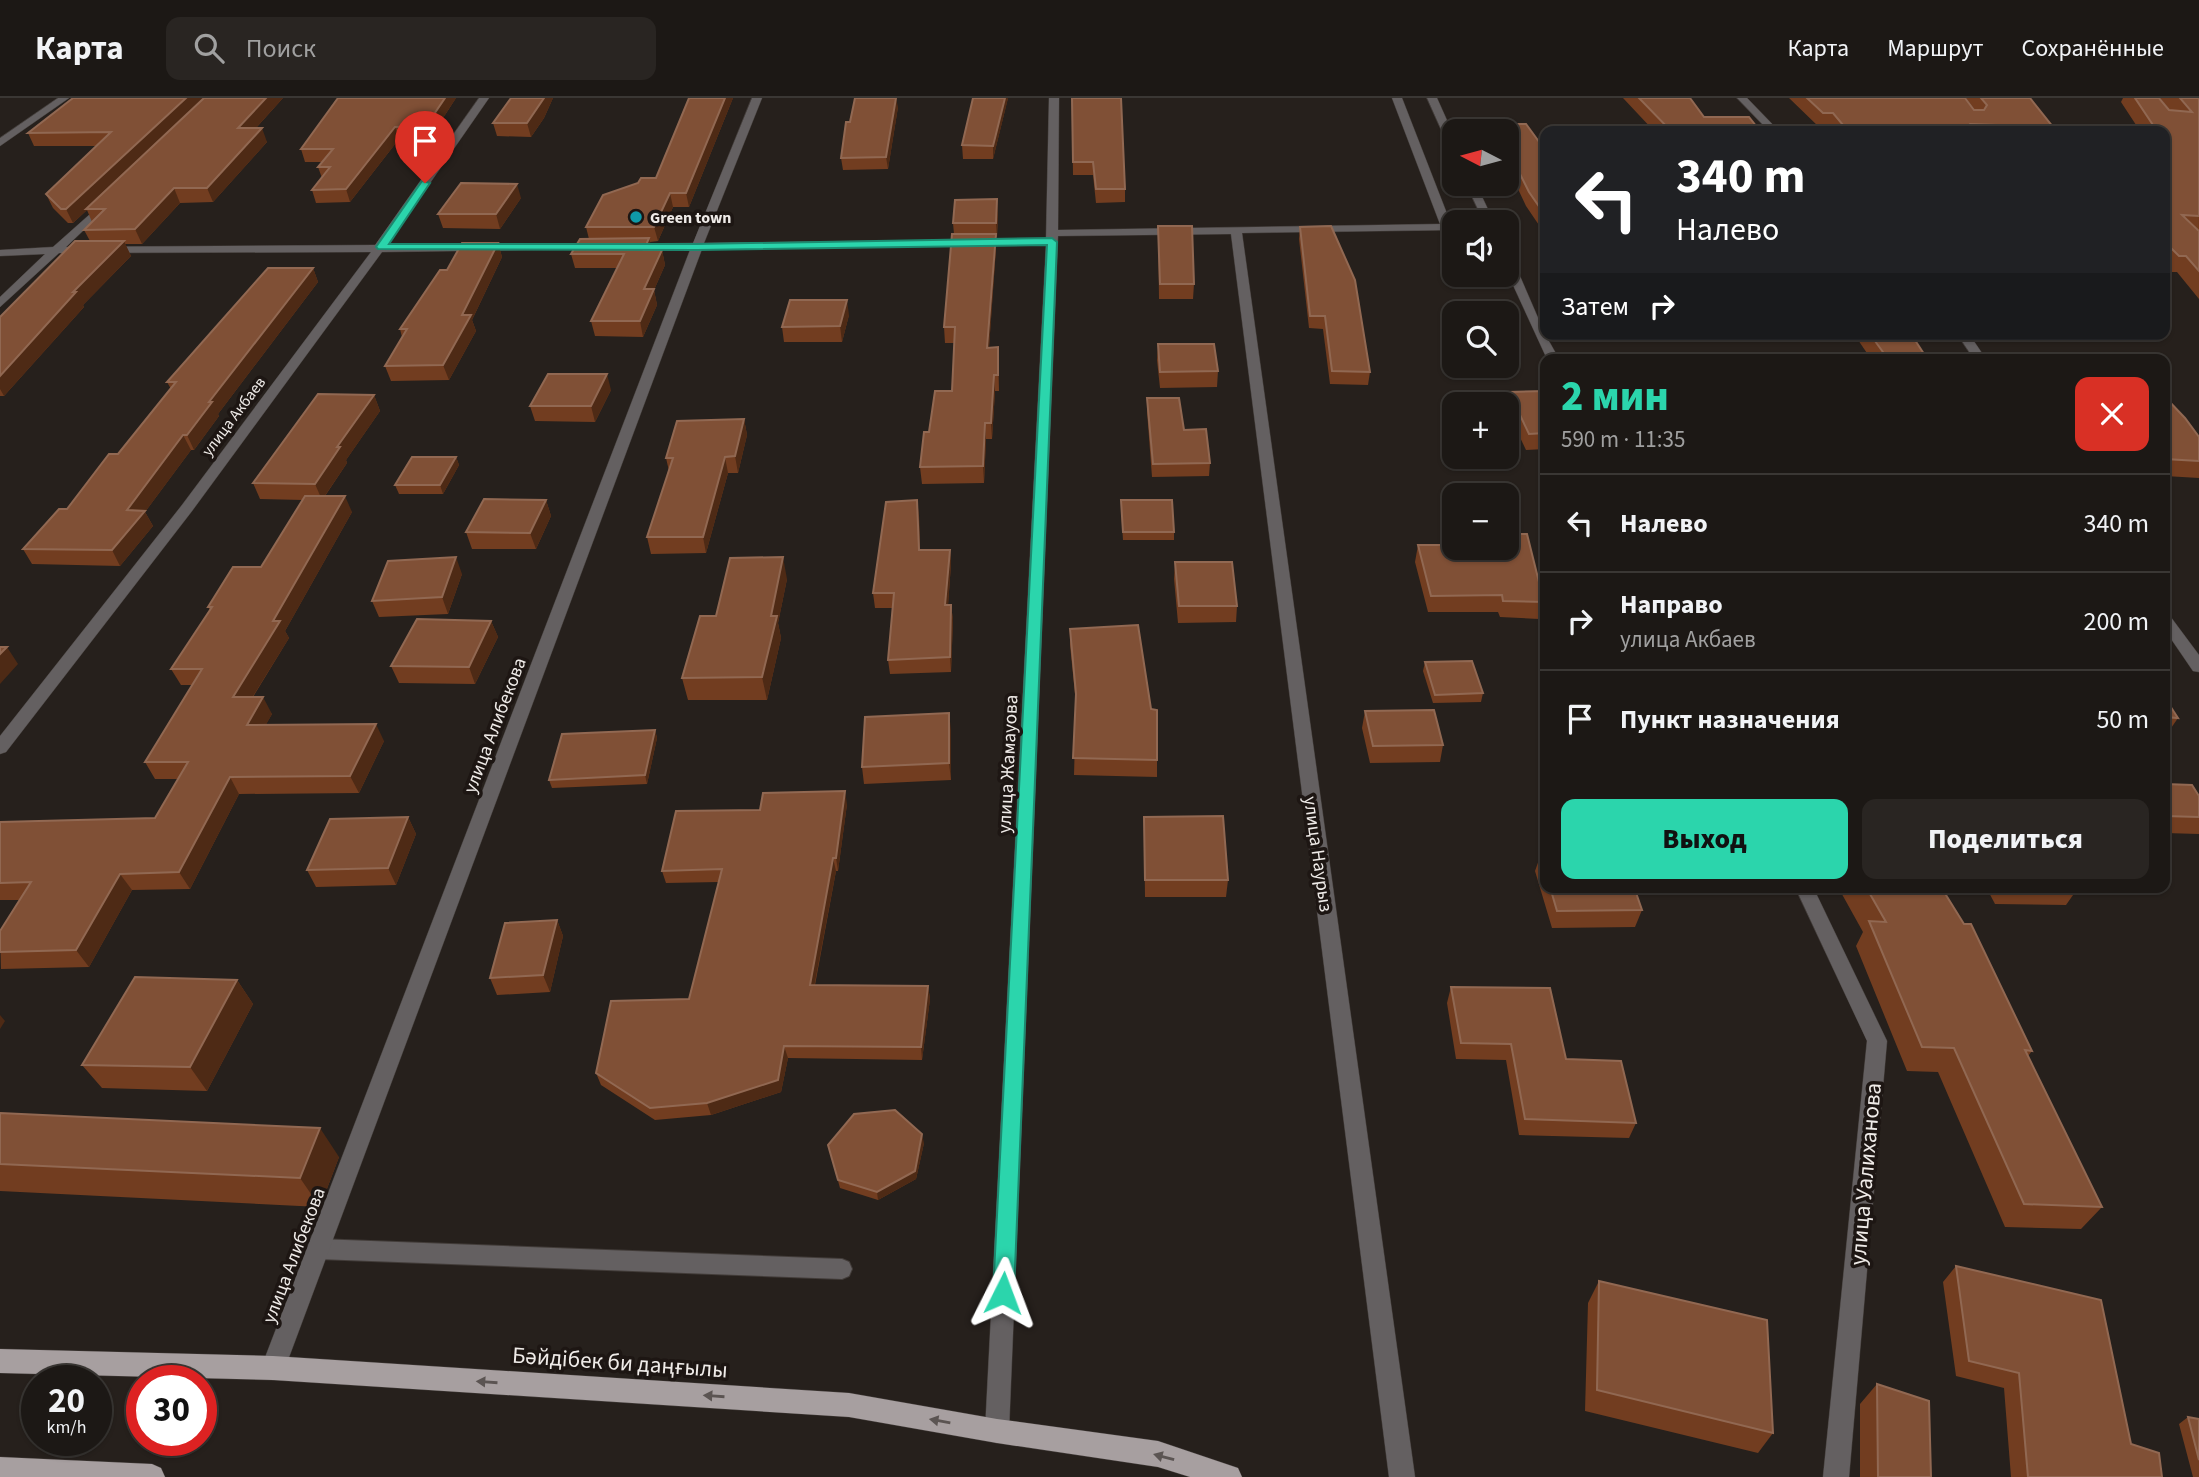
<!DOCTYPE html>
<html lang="ru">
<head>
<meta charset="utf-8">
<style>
	body { margin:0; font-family:"Source Sans 3",sans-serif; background:#292522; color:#f1f3f6; height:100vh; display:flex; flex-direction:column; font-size:26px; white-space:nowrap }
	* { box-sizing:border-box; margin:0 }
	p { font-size:23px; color:#a0a0a0 }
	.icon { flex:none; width:38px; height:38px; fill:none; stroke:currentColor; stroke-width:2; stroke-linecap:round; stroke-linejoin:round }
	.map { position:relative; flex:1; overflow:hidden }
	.details { position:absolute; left:1540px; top:256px; width:630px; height:539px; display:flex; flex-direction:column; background:#1c1815; border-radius:14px; box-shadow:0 2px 5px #0004,0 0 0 2px #3a3734 }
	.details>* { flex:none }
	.guide { position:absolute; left:1540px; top:28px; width:630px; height:214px; border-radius:14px; box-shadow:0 2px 5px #0004,0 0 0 2px #3a3734; background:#202124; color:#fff; overflow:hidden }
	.needle { width:46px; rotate:276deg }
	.tools { position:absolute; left:1442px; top:21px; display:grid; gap:14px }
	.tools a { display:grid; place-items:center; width:77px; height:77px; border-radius:14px; background:#1c1815; box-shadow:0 2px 5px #0004,0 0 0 2px #3a3734; font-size:35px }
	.speed { position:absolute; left:21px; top:1267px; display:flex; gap:14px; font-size:35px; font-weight:700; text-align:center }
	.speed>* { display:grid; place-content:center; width:91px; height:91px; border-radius:50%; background:#1c1815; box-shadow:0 2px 5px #0004,0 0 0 2px #3a3734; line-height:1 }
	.speed small { font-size:18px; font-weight:400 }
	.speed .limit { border:10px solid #d22; background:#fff; color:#111 }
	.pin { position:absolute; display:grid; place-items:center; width:60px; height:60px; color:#fff; margin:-72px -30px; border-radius:50% 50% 50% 0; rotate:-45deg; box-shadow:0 0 7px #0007 }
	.pin .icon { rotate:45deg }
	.me { position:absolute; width:77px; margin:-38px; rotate:3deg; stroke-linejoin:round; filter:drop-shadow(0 0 5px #0008) }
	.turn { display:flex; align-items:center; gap:24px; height:147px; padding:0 21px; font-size:32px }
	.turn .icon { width:91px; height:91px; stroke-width:2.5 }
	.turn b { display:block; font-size:49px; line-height:60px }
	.then { display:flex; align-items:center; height:66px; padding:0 21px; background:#0003; gap:14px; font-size:26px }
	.round { display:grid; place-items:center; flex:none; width:74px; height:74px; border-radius:14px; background:#292522 }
	.summary { display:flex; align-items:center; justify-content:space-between; height:119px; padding:0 21px }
	h1 { font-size:42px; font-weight:800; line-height:52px; color:#2bd5ac }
	.button { display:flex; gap:14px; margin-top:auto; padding:14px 21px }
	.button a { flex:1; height:80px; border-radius:14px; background:#2bd5ac; color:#111; font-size:28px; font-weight:800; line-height:80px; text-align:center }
	.button a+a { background:#292522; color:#f1f3f6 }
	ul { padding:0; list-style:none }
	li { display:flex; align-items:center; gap:21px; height:98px; padding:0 21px; border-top:2px solid #3a3734 }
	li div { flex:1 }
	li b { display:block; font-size:26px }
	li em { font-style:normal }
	header { display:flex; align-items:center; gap:42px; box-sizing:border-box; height:98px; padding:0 35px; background:#1c1815; border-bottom:2px solid #3a3734 }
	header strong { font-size:33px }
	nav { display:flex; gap:38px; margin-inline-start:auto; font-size:24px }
	.search { width:490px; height:63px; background:#292522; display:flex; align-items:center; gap:18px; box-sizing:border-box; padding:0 24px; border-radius:14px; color:#a0a0a0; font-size:26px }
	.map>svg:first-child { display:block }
</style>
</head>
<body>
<header>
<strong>Карта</strong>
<div class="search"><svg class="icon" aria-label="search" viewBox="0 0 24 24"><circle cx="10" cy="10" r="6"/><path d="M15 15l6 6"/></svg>Поиск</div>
<nav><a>Карта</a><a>Маршрут</a><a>Сохранённые</a></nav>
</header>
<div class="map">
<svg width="2199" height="1379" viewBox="0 0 2199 1379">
	<rect width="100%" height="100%" fill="#26201c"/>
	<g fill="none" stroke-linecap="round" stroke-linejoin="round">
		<defs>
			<path id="service" d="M318 1141 842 1161 849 1164 852 1171 849 1178 842 1181 318 1161 311 1158 308 1151 311 1144Z"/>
			<path id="minor" d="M58 0H69L0 48V40Z
				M479 0H489L387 147 597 146 601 147V151L382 154 192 413 6 654 0 656V638L182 407 371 154 59 155 0 209V199L45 156 0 158V152L53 149 107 101 111 102V106L66 149 375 147Z
				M752 0H762L704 145 1046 141 1049 0H1059L1058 132 1440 126 1392 0H1402L1451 126H1454V132L1242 135 1415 1379H1389L1231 136 1058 138 1009 1333 1006 1342 997 1345 988 1342 985 1333 1046 147 702 151 285 1270 282 1278 273 1282 264 1278 261 1270 690 152H628L622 149 628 146 693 145Z
				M1427 0H1437L1454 38V52L1449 49Z
				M1737 0H1747L1779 33H1769Z
				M1466 86H1476L1494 124H1484Z
				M1507 159 1513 162 1545 236 1559 261H1547L1507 174Z
				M1957 236H1969L1986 261H1974Z
				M2165 516 2170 518 2199 557V574L2193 573 2165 532Z
				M1795 789H1813L1887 943 1849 1379H1823L1867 943Z"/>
			<path id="primary" d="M0 1251 273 1258 849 1295 997 1321 1158 1343 1238 1370 1242 1379H1190L1158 1369 997 1345 849 1319 273 1282 0 1275Z
				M0 1359 152 1366 161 1370 165 1379H0Z"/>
		</defs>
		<!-- service casing -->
		<use href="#service" stroke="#423c39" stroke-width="2"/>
		<!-- minor casing -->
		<use href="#minor" stroke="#423c39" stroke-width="1"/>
		<!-- primary casing -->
		<use href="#primary" stroke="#423c39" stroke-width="1"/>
		<!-- service -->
		<use href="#service" fill="#646061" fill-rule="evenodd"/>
		<!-- minor -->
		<use href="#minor" fill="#646061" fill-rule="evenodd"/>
		<!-- primary -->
		<use href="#primary" fill="#a79fa0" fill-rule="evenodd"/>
	</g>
	<!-- wall -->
	<path fill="#723d20" d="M283 0 256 30 267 44 213 104 180 105 142 146H125L131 158 83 207 84 209 4 298H0V219L90 143 84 132 92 124 87 112 73 125H68L53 110 46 96 96 48H34L28 35Z
		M456 0 430 40 399 41 350 104 316 105 312 92 322 80 318 69 323 64H305L301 51Z
		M511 0H553L544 20 531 39 497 38 493 25Z
		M689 0H733L689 109H673L658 143 650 144 652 152H662L665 167 654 192 657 207 643 239 595 238 591 223 617 170H575L571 156 589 141 586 129 656 80Z
		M1008 0 993 61H963L962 47Z
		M1072 0 1125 91V104L1096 105 1093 77H1073Z
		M1623 0H1690L1704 19 1760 33H1654Z
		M1789 0H1965L1975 12 1966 0H2030L2053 29 2051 33H1832L1828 29H1819Z
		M2123 0H2159L2170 12 2160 0H2199V201L2177 174H2170L2165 169V33H2140L2121 4Z
		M898 9 888 71 843 72 841 60 850 24Z
		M1480 26H1526L1545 52V136L1526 108 1510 74H1507V33H1478Z
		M521 100 500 131 443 130 438 116Z
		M998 116 997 139H996V150L989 249H998L999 293H995L992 341H986L984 385 922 386 920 369 929 334 952 293 954 245H945L944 229 954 136 953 125Z
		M1158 128 1194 186 1193 201H1159Z
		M1300 129 1370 274 1368 287 1330 286 1323 231 1309 230 1299 141Z
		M498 145 502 159 472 222 476 233 449 282 391 283 385 268 402 239 400 231 447 172Z
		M313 170 318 184 218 316 219 318 194 352H191L145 414 153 428 120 468 32 466 23 451 67 411 118 356 171 291 167 284Z
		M849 217 842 244H784L782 229Z
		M1824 236H1911L1926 259V261H1871L1856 239 1825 238Z
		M1158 246 1218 273 1217 289 1160 290 1157 262Z
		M611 292 595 324 535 323 530 308Z
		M1545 293V351L1526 352 1507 312 1509 294Z
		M374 297 380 313 346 362 347 365 325 398 352 414 285 533 289 540 253 599 272 616 266 626 384 643 359 695 239 696 190 791 132 792 89 869 1 871 0 833 20 802H0V724L155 720 178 681H155L145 664 192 587H181L171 571 210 512 208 509 261 469 303 402 260 401 253 385Z
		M2165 299 2199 339V380L2165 378Z
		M1147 300 1184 332 1210 365 1209 378 1152 379 1147 313Z
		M744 321 747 337 738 375H728L706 455 651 456 647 439 669 373 666 360Z
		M456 359 459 367 443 396H399L395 387Z
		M546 402 551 418 536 451H472L466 434Z
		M1121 410 1174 434V442H1123Z
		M919 417 920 452H950L951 466 948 507H951L953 522 951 574 890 576 888 562 893 510H875L873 495Z
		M1418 447 1544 504 1539 521 1500 519 1498 514H1428L1415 464Z
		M1175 464 1237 508 1236 524 1178 525 1174 481Z
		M462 476 448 516 379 519 372 503Z
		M787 481 778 525 781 540 767 602H688L682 580 716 518Z
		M491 523 498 539 475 586 399 585 391 568Z
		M1070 531 1157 662V679L1074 677 1076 606 1070 547Z
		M1425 564 1483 595 1481 604 1433 605 1423 573Z
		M2165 600 2178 620 2167 636H2165Z
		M1365 613 1443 647 1440 664 1370 665 1362 630Z
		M655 632 657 640 647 686 552 690 549 682Z
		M951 632V682L864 686 862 669Z
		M2165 686 2199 698V736L2165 735Z
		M847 706 838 773H836L815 887 928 888 930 901 922 962 788 960 781 994 711 1017 655 1022 601 987 596 975 689 901 719 784 666 785 662 773 760 712Z
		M408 719 416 736 396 787 316 789 307 772Z
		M1144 719 1228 782 1226 799H1145Z
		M1541 756H1545V789H1634L1642 812 1635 829 1552 830 1535 773Z
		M1838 789H1941L2032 953 2028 958 2102 1109 2081 1131 2005 1129 1938 974 1907 973 1856 848 1863 834Z
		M1986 789H2077L2078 790 2066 807 1995 806Z
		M557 822 563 838 550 894 497 897 490 880Z
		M237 882 253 906 207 993 102 990 82 967Z
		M1451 889 1636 1025 1629 1040 1519 1037 1506 962 1456 961 1447 905Z
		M0 1015 339 1059 320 1109 0 1093Z
		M924 1045 916 1081 878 1102 840 1090 828 1047Z
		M1956 1168 2131 1346 2162 1379H2011L2004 1290 1956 1278 1943 1184Z
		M1599 1183 1773 1335 1758 1355 1585 1313 1588 1205Z
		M1877 1286 1931 1379H1860V1306Z
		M2188 1319 2199 1321V1379H2193L2179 1326Z"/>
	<!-- shaded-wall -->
	<path fill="#4e2a15" d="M186 0H205L86 111 87 112 73 125 66 111Z
		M266 0H283L243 44 238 30Z
		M445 0H456L430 40 426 28Z
		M544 0H553L544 20 531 39 527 25Z
		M725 0H733L689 109 686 95Z
		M896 0 898 9 888 71 886 59Z
		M1005 0H1008L993 61V48Z
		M395 29 399 41 350 104 346 91Z
		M262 30 267 44 213 104 207 90Z
		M517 86 521 100 500 131 496 116Z
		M174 90 180 105 142 146 135 131Z
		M670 95 673 109 658 143 654 129Z
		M997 101 998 116 997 139 996 125Z
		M996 136V150L988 265 987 250Z
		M649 140 652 155 644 152Z
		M124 143 131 158 83 207 84 209 4 298 0 291V278L73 194Z
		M498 145 502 159 472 222 476 233 449 282 443 267 462 217Z
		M662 152 665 167 654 192 657 207 643 239 640 223 644 191Z
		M313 170 318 184 218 316 219 318 194 352 187 337 209 304Z
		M847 202 849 217 842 244 840 228Z
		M607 276 611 292 595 324 591 308Z
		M994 277 995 293 992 341 991 325Z
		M374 297 380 313 346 362 347 365 322 402 315 386 337 349Z
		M744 321 747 337 738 375 735 358Z
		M985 325 986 341 984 385 983 368Z
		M183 337 191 352 145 414 153 428 120 468 112 452 127 412Z
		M456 359 459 367 443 396 440 387Z
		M725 359 728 375 706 455 703 439Z
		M345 398 352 414 285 533 289 540 242 616 233 599 273 523Z
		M546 402 551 418 536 451 530 435Z
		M917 402 919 417 920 466 919 452Z
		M950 452 951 466 947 522 945 507Z
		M456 459 462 476 448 516 442 499Z
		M783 459 787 481 778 525 781 540 767 602 762 579 771 518Z
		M951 507 953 522 951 574 950 559Z
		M491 523 498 539 475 586 469 569Z
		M7 549 18 566 0 586V556Z
		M263 599 272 616 257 643 247 627Z
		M949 615 951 632V682L949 665Z
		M376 626 384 643 359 695 350 678Z
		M655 632 657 640 647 686 645 677Z
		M230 679 239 696 190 791 179 774Z
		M845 693 847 706 838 773 836 760Z
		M408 719 416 736 396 787 388 770Z
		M833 760 836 773 812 900 810 887Z
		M120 776 132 792 89 869 76 852Z
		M557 822 563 838 550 894 543 877Z
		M237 882 253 906 207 993 190 969Z
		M928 888 930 901 922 962 921 949Z
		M0 917 5 923 0 931Z
		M784 948 788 960 781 994 711 1017 707 1005Z
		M320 1030 339 1059 320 1109 300 1080Z
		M922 1036 924 1045 916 1081 878 1102 877 1094Z"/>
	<!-- building -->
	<path fill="#805036" stroke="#916852" stroke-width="2" d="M73 0H186L66 111H61L46 96 111 34 28 35Z
		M204 0H266L238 30H262L207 90H174L135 131 84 132 105 111H86Z
		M338 0H445L426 28 395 29 346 91 312 92 330 69H318L333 51H301Z
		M511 0H544L527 25H493Z
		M689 0H725L686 95H670L654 129H586L603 97 638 85 641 80H656Z
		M855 0H896L886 59 841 60 846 24H850Z
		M973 0H1005L993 48 962 47Z
		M1072 0H1121L1125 91H1096L1093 64H1073Z
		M1639 0H1690L1704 19H1749L1760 33H1671Z
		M1807 0H1965L1974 12H1984L1987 7 1981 0H2030L2053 29 1971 26 1977 33H1848L1833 15H1823Z
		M2135 0H2159L2169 12 2192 14 2180 0H2199V118L2182 117 2199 133V173L2186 158H2179L2165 144V47H2167L2165 45V33H2157Z
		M1480 26H1526L1545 52V117L1529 94 1512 60H1507V33H1485Z
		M461 85 517 86 496 116H438Z
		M997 101 996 125H953L955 102Z
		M1158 128H1192L1194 186H1160Z
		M1331 128 1355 182 1370 274 1332 273 1325 218H1310L1300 129Z
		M952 136H996L987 250 998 249V277H994L991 325H985L983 368 920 369 924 334H929L935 293H952L955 229H944Z
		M649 140 644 152H662L644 191H654L640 223H591L624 156H571L580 141Z
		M75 143H124L73 194H76L0 278V219Z
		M462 145H498L462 217H471L443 267 385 268 407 231H400L440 172H447Z
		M268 170H313L209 304H212L187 337H183L127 412 145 413 112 452 23 451 59 411H67L109 356H118L176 284H167Z
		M790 202H847L840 228 782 229Z
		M1870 236H1911L1926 259H1920L1921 261H1888Z
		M1158 246H1214L1218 273 1160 274Z
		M548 276H607L591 308H530Z
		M1545 293V335L1529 336 1509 294Z
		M318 296 374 297 337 349H340L315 386 253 385Z
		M2165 299 2185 320 2199 339V363L2165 361Z
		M1147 300H1179L1184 332 1206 331 1210 365 1153 366Z
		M744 321 735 358 725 359 703 439H647L673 360H666L677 323Z
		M412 359H456L440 387H395Z
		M305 398H345L273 523H280L233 599H263L247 627 376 626 350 678 230 679 179 774 120 776 76 852 0 854V833L31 784 0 785V724L155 720 188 664H145L202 571H171L212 509H208L233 469H261Z
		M484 401 546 402 530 435 466 434Z
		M917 402 919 452H950L945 507H951L950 559 888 562 894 495H873L886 404Z
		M1121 402H1172L1174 434H1123Z
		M1507 436H1527L1544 504 1503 503 1502 497 1431 498 1418 447H1454V450H1507Z
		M456 459 442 499 372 503 388 463Z
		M783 459 771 518H777L762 579 682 580 700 518H716L730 460Z
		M1175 464H1232L1237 508H1179Z
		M417 521 491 523 469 569 391 568Z
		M1138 527 1151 611 1157 612V662L1073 660 1076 596 1070 531Z
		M0 549H7L0 556Z
		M1472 563 1483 595 1435 597 1425 564Z
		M2165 600 2178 620 2165 619Z
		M1434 612 1443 647 1373 648 1365 613Z
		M949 615V665L862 669 865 619Z
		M655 632 645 677 549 682 562 636Z
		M2165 686 2192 687 2199 698V719L2165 718Z
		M845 693 836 760H833L810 887 928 888 921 949 784 948 778 982 707 1005 650 1010 596 975 611 903 689 901 722 771 662 773 676 713 760 712 763 695Z
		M1223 718 1228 782H1145L1144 719Z
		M408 719 388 770 307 772 330 721Z
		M1541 756H1545V773Z
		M1550 789H1634L1642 812 1557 813Z
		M1866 789H1941L1964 826H1971L2032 953 2025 952 2102 1109 2024 1106 1954 950 1922 949 1869 823 1886 824Z
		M557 822 543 877 490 880 505 825Z
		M135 879 237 882 190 969 82 967Z
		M1451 889 1550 890 1566 961 1621 963 1636 1025 1525 1021 1511 946 1461 945Z
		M895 1012 922 1036 915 1073 877 1094 838 1082 828 1047 854 1016Z
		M0 1015 320 1030 300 1080 0 1066Z
		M1956 1168 2101 1202 2131 1346 2159 1355 2162 1379H2028L2019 1275 1969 1263Z
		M1599 1183 1767 1222 1773 1335 1597 1292Z
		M1877 1286 1929 1303 1931 1379H1878Z
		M2188 1319 2199 1321V1362Z"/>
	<!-- one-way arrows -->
	<defs><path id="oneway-solid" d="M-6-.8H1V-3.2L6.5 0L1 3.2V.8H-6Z" transform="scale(1.75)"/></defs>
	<g fill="#5b5452">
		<use href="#oneway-solid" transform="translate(487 1284) rotate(-176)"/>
		<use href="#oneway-solid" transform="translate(714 1298) rotate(-176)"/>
		<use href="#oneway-solid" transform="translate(940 1323) rotate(-170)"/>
		<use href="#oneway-solid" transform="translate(1164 1359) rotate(-165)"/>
	</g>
	<!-- route -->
	<path fill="#2bd5ac" stroke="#1c8a70" stroke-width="2" d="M422 83 430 85 389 146H697L1052 140 1057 144 1014 1195 1011 1202 1003 1205 996 1202 993 1195 1047 147 697 152 378 151 376 149Z"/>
	<!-- markers -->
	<circle fill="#0f9aa8" stroke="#1d1613" stroke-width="2.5" cx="636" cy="119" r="7"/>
	<g text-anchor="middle" stroke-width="7" stroke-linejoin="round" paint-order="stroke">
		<!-- far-poi labels -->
		<g font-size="16" font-weight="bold" fill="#efebe8" stroke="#1d1613" text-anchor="start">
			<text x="650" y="125">Green town</text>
		</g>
		<!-- far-street labels -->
		<g font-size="16" fill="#efebe8" stroke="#1d1613">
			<text transform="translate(233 318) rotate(-53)" y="6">улица Акбаев</text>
		</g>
		<!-- street labels -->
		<g font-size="19" fill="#efebe8" stroke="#1d1613">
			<text transform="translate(494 627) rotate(-69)" y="7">улица Алибекова</text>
			<text transform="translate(1007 666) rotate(-87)" y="7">улица Жамауова</text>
			<text transform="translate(1319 756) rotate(82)" y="7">улица Наурыз</text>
			<text transform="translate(293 1157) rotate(-69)" y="7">улица Алибекова</text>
		</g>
		<!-- near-street labels -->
		<g font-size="23" fill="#efebe8" stroke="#1d1613">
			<text transform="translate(1865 1076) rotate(-85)" y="8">улица Уалиханова</text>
			<text transform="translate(620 1264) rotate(4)" y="8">Бәйдібек би даңғылы</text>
		</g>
	</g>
</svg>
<div class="tools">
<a><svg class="needle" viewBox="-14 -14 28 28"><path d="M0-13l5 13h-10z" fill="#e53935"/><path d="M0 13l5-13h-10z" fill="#a0a0a0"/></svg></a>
<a><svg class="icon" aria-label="sound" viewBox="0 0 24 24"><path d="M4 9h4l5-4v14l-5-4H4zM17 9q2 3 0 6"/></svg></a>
<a><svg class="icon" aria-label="search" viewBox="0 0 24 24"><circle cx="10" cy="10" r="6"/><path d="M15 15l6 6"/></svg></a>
<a>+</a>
<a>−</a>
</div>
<div class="speed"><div>20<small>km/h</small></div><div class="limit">30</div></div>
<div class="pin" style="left:425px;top:85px;background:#d93025"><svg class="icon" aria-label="arrive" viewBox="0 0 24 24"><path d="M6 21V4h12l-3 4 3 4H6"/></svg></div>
<svg class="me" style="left:1003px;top:1195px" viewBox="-20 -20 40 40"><path d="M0-17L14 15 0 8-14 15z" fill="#2bd5ac" stroke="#fff" stroke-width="4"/></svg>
<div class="guide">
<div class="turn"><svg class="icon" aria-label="left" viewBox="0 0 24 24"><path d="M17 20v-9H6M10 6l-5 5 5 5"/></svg><div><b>340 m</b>Налево</div></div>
<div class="then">Затем<svg class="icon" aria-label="right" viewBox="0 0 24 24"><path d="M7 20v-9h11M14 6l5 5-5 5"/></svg></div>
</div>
<section class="details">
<div class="summary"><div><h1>2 мин</h1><p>590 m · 11:35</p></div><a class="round" style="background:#d93025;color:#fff"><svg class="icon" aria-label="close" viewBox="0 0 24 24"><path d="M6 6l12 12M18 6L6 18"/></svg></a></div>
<ul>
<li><svg class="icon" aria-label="left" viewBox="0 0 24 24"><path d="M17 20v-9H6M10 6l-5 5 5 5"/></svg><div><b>Налево</b></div><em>340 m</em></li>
<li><svg class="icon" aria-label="right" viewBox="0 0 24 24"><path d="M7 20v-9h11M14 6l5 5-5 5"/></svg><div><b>Направо</b><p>улица Акбаев</p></div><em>200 m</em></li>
<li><svg class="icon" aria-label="arrive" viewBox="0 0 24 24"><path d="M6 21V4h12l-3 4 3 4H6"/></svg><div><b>Пункт назначения</b></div><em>50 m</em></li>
</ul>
<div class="button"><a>Выход</a><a>Поделиться</a></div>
</section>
</div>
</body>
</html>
